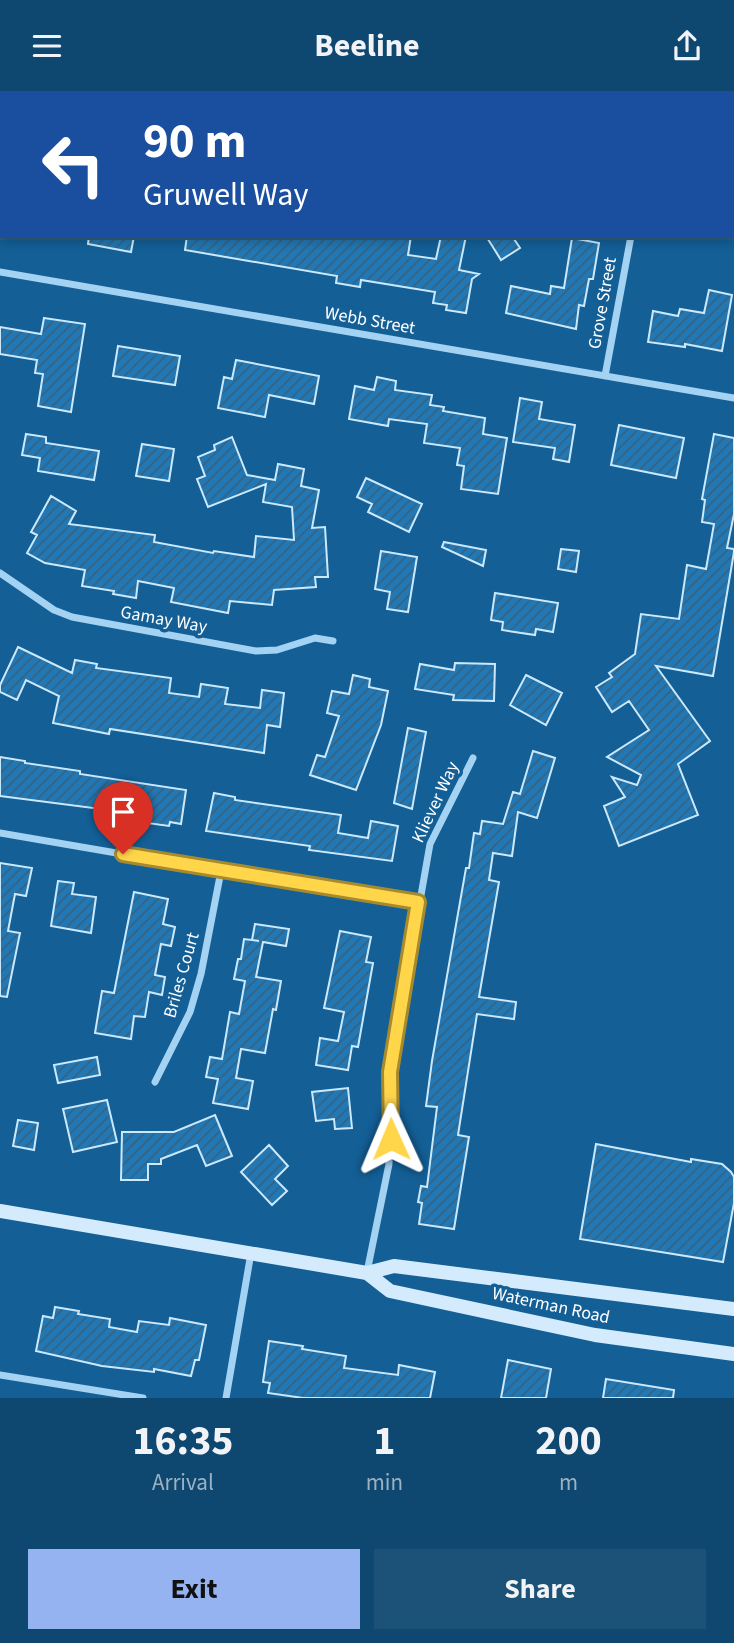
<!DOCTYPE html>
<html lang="en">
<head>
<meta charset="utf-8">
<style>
	body { margin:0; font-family:"Source Sans 3",sans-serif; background:#1c5178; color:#f1f3f6; height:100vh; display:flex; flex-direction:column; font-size:26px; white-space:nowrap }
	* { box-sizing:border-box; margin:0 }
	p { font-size:23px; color:#9bb2c3 }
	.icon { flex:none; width:38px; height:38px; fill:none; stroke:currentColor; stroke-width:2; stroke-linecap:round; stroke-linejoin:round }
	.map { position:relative; height:1307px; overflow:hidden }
	.drawer { display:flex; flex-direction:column; background:#0e4770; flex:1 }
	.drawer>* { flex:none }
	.banner { position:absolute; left:0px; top:0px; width:735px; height:147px; box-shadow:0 4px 10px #0003,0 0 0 2px #2e5f83; background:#1a4fa0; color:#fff; overflow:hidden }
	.pin { position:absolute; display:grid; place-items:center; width:60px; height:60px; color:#fff; margin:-72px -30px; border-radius:50% 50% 50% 0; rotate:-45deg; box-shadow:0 0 7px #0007 }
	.pin .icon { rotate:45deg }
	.me { position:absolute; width:77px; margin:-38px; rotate:359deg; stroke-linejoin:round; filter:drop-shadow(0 0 5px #0008) }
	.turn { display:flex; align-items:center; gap:24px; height:147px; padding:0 28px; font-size:32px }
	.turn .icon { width:91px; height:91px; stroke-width:2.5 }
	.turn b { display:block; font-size:49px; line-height:60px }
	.eta { display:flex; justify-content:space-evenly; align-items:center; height:119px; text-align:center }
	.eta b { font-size:42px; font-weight:700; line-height:49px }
	.cta { display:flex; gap:14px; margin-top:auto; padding:14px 28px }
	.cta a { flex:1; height:80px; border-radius:0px; background:#95b2f1; color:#111; font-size:28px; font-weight:700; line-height:80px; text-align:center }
	.cta a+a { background:#1c5178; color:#f1f3f6 }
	header { display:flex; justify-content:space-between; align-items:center; height:91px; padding:0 28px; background:#0e4770; font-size:32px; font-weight:700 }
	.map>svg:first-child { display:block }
</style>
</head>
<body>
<header><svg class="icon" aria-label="menu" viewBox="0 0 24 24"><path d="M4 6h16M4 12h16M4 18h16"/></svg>Beeline<svg class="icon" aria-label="share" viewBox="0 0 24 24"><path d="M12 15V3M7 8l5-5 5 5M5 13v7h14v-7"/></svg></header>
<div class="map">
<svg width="734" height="1307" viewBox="0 0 734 1307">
	<defs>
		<pattern id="building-hatch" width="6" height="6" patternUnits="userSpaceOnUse" patternTransform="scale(1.75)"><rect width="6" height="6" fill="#2178b5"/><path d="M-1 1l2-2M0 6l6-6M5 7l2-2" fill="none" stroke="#366280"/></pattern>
	</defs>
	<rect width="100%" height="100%" fill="#135f96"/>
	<!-- building -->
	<path fill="url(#building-hatch)" stroke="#cbe9fd" stroke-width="2" d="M89 145H134L131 161 88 153Z
		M187 145H411L408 164 436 168 441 145H466L459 179 479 183 472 188 466 222 446 219 447 214 433 212 435 201 361 189 360 196 336 192 337 185 185 159Z
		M486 145H512L520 157 501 169Z
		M572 147 599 152 593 188H589L584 215 579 214 576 238 506 222 511 195 550 203 551 195 564 197Z
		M709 199 732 204 722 260 685 253V256L648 251 653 220 678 225 680 218 704 222Z
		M44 227 85 233 71 321 38 315 43 283 35 282 37 269 0 263V236L41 243Z
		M118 255 180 265 175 294 113 285Z
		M236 269 319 285 314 313 269 304 265 326 218 317 224 286 232 288Z
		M377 286 396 290 395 299 432 304 430 314 444 316 443 320 485 327 483 343 507 347 498 403 461 398 464 375 457 374 460 357 424 352 427 333 389 328 388 335 349 328 355 295 374 299Z
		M520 307 542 311 539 328 575 334 569 371 553 368 555 357 513 351Z
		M619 334 684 347 676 387 611 374Z
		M26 343 46 346V352L99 360 94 389 38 380 40 367 22 364Z
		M714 343 734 347V423L727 457 734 458V461L713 585 656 575 710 650 678 673 698 724 619 755 604 715 625 706 612 686 637 694 641 684 607 666 649 639 629 610 612 621 596 596 612 586 609 582 635 563 641 523 679 528 687 474 706 478 714 433 702 431 705 409 702 408Z
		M232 346 247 384 275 389 278 373 304 378 301 395 319 399 312 437 325 436 328 486H315L316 496 274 499 272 514 230 510 228 522 171 511 174 497 138 490 136 507 113 503 114 500 82 495 85 479 45 472 27 462 37 444 31 441 51 405 76 420 69 433 155 444 154 451 213 462 214 460 254 466 256 445 294 449 292 416 263 411 266 393 208 416 197 388 205 385 198 366 215 359 214 354Z
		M142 353 174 358 169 390 136 385Z
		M366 387 422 413 409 441 368 421 372 413 357 406Z
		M444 451 486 459 483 475 442 456Z
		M561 458 579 460 576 481 558 478Z
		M381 460 417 466 408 521 387 518 390 501 375 498Z
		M495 502 558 512 553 541 536 538 535 544 502 539 503 531 491 529Z
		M18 556 72 582 75 569 97 573 96 577 171 587 169 602 199 606 201 593 228 597 225 613 260 617 262 599 284 602 280 636 267 634 264 662 110 638 109 643 53 632 59 605 26 589 17 609 0 601V594Z
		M455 572 495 573 494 610 453 609 454 604 415 598 420 573 454 579Z
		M353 584 370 588 369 596 388 600 381 634 356 699 310 684 317 664 325 666 339 625 327 622 332 600 349 603Z
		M526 584 562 602 546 634 510 614Z
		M408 637 426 641 412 718 394 712Z
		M533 660 555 667 537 727 518 721 512 765 493 762 489 789 499 791 479 906 516 911 514 928 477 923 458 1044 469 1046 454 1138 419 1133 422 1112 418 1111 421 1095 427 1096 437 1016 426 1015 432 970 466 777H469L474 742 480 743 482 730 503 733 513 701 520 703Z
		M0 666 25 670V672L80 680V683L186 699 181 733 170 731 169 735 147 732 148 724 0 705Z
		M214 702 235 706V709L341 724 338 742 368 747 371 730 398 735 392 770 309 759 310 755 206 740Z
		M0 772 32 777 26 805 15 803 8 840 20 842 7 906 0 905Z
		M58 790 74 792 72 803 96 806 91 842 51 835Z
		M134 801 168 808 163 833 175 836 171 855 161 853 155 884 165 886 162 904 149 901 145 926 134 925 131 948 95 942 102 900 114 902Z
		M255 833 289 838 286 855 263 851 256 886 281 890 276 919 273 918 265 962 241 958 236 987 253 990 248 1018 213 1012 218 988 206 986 210 966 222 968 230 921 239 923 245 890 234 888 238 868H241L244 848 259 850 252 849Z
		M340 840 371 846 366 871 373 872 358 956 352 955 348 979 316 974 320 947 338 950 344 921 324 917Z
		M97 966 100 984 58 992 54 974Z
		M348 997 352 1037 335 1038 334 1028 316 1030 312 1001Z
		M107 1009 117 1051 73 1061 63 1018Z
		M215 1024 232 1065 206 1075 197 1054 161 1068V1073H148V1089H121L122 1041H174Z
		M18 1029 38 1032 34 1059 13 1055Z
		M596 1053 691 1071V1068L722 1073 731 1081 734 1086V1112L723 1171 580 1148Z
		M269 1054 288 1075 275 1088 287 1100 272 1114 241 1081Z
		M55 1216 79 1220 78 1223 110 1228 109 1236 137 1241 139 1230 169 1234 170 1227 206 1234 199 1269H195L191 1285 154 1278V1281L102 1275 36 1260 43 1225 53 1227Z
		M269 1250 303 1255 302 1258 346 1265 344 1277 398 1284 399 1274 435 1281 430 1307H303L268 1302 270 1292 263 1291Z
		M508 1269 551 1278 546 1307H501Z
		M606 1288 674 1299 673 1307H603Z"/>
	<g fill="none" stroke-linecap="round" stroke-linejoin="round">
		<!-- minor -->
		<path stroke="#a4d2f3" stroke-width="7" d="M657 2V0
			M0 181 734 307
			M605 285 631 145
			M0 482 54 519 72 526 256 560 277 559 315 547 333 550
			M0 742 221 780 418 811
			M155 991 190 921 201 883 221 780
			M367 1181 389 1073 390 981 430 753 473 667
			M0 1284 143 1307
			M226 1307 251 1162"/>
		<!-- secondary -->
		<path stroke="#d3ebfc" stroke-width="14" d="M0 1120 367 1182 394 1175 734 1218
			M367 1182 390 1200 595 1244 734 1263"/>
	</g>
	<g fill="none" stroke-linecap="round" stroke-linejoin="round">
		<defs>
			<path id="route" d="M123 763 418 811 390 981 391 1048"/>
		</defs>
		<!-- route casing -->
		<use href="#route" stroke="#a68a30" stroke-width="18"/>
		<!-- route -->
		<use href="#route" stroke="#ffd54a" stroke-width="12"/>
	</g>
	<g text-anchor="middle" stroke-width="7" stroke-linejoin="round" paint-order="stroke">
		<!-- street labels -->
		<g font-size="18" fill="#fff" stroke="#135f96">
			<text transform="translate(602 212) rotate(-80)" y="6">Grove Street</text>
			<text transform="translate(370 229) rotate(10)" y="6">Webb Street</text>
			<text transform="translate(164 528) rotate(10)" y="6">Gamay Way</text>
			<text transform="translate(435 711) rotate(-65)" y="6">Kliever Way</text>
			<text transform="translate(181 884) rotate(-74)" y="6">Briles Court</text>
			<text transform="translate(551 1214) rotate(12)" y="6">Waterman Road</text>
		</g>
	</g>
</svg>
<div class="pin" style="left:123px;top:763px;background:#d93025"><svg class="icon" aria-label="arrive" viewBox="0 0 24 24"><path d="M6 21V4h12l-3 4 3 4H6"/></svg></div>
<svg class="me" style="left:391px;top:1048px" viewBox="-20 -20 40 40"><path d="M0-17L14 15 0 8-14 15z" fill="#ffd54a" stroke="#fff" stroke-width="4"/></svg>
<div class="banner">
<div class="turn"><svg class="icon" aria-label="left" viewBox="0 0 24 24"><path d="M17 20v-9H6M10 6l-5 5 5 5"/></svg><div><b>90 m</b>Gruwell Way</div></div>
</div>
</div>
<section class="drawer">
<div class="eta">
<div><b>16:35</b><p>Arrival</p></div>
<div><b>1</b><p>min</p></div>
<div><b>200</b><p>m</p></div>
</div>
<div class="cta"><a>Exit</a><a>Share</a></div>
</section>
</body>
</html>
